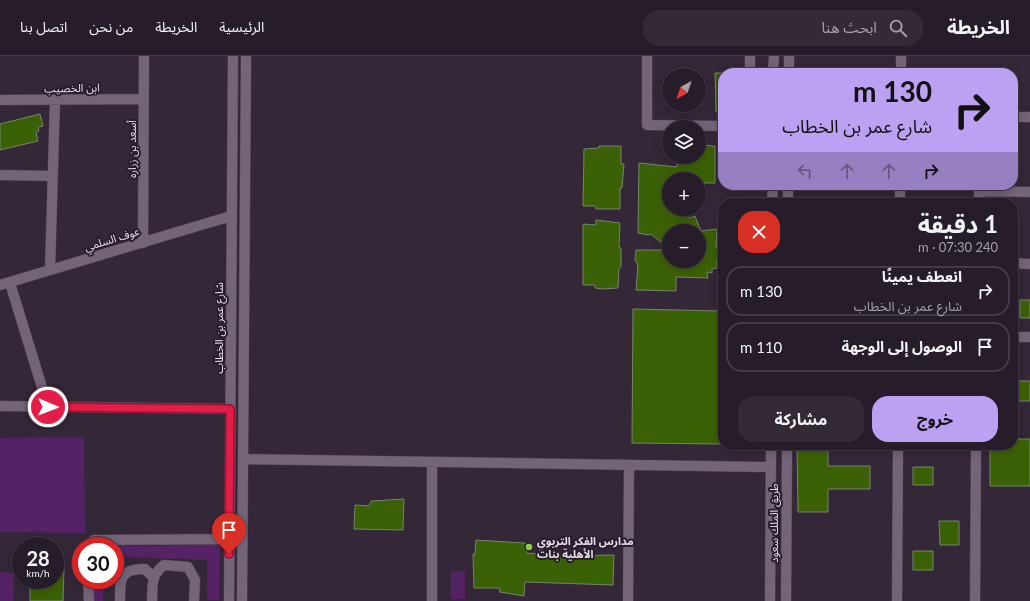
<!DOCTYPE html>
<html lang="ar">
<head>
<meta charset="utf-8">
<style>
	body { margin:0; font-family:Lato,"Noto Sans Arabic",sans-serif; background:#332a36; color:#f1f3f6; direction:rtl; height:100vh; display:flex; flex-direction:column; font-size:15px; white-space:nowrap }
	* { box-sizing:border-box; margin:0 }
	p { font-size:13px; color:#a4a2a8 }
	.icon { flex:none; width:22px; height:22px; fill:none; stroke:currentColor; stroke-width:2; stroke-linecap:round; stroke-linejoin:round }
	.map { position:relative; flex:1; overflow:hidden; direction:ltr }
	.details { position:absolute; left:718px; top:142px; width:300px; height:252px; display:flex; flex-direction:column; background:#271d2a; border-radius:16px; box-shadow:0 2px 10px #0003,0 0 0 1px #433b47; direction:rtl }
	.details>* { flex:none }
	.hud { position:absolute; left:718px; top:12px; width:300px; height:122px; border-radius:16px; box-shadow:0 2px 10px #0003,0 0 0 1px #433b47; direction:rtl; background:#bca0f2; color:#111; overflow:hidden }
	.needle { width:26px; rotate:220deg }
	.controls { position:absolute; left:662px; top:12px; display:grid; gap:8px }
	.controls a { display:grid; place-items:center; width:44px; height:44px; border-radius:50%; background:#271d2a; box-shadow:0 2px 10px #0003,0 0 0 1px #433b47; font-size:20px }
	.speed { position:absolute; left:12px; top:481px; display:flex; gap:8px; font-size:20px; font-weight:700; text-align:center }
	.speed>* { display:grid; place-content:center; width:52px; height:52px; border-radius:50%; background:#271d2a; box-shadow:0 2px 10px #0003,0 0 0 1px #433b47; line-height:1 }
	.speed small { font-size:10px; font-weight:400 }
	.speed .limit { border:6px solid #d22; background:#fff; color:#111 }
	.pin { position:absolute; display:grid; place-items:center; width:34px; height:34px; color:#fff; margin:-41px -17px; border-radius:50% 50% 50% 0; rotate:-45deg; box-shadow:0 0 4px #0007 }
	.pin .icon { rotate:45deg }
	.me { position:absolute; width:44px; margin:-22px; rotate:91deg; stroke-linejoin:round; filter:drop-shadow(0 0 3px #0008) }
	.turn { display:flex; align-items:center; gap:14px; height:84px; padding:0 20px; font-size:18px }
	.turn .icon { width:52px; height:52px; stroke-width:2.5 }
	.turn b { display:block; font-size:28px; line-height:34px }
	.lanes { display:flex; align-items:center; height:38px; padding:0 20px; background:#0003; justify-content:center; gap:20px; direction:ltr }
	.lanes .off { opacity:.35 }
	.round { display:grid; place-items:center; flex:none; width:42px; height:42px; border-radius:16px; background:#332a36 }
	.summary { display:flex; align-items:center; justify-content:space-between; height:68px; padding:0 20px }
	h1 { font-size:24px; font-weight:700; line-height:30px }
	.action { display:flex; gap:8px; margin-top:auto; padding:8px 20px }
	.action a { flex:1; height:46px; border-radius:16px; background:#bca0f2; color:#111; font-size:16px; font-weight:700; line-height:46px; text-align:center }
	.action a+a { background:#332a36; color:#f1f3f6 }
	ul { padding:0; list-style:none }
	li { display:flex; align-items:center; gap:12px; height:50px; margin:0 8px 6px; padding:0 12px; border:2px solid #433b47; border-radius:16px }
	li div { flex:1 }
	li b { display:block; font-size:15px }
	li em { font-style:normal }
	header { display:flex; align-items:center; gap:24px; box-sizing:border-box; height:56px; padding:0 20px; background:#271d2a; border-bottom:1px solid #433b47 }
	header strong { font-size:19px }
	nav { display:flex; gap:22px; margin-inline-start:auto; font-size:14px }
	.search { width:280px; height:36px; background:#332a36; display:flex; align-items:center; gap:10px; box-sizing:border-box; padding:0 14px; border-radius:16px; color:#a4a2a8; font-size:15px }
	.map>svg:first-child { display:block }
</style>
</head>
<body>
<header>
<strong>الخريطة</strong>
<div class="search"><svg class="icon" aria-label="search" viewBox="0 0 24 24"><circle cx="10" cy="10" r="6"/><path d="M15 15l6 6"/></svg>ابحث هنا</div>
<nav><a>الرئيسية</a><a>الخريطة</a><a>من نحن</a><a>اتصل بنا</a></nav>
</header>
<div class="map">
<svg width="1030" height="545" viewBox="0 0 1030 545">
	<rect width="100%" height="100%" fill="#342738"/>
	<!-- green -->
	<path fill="#552365" d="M84 381 85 477 0 476V382Z
		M165 486 220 487 219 544H207V504L115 500V490H89H163Z
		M451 515H465V543H451Z
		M0 516 14 517 13 545H0Z
		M89 524H103V545H89Z"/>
	<!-- building -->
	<path fill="#3b6106" stroke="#77846d" d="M715 17H723V56H716Z
		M40 58 43 70 38 71 39 75 36 76 38 85 0 94V68Z
		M699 89 715 90V127H699V123H669V153H685V157L690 162 695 160 701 175 717 173 716 192 723 186V203H717V212L712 213V217L707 216 708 222 676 221V235L636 234 638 209 635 204 636 194H669V205H699V179L701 175H669V193L651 178 648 179 638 177 639 107 677 111V101H699Z
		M599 90H621V108H624L622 132H620V153H596L595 150H583L584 93 599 92Z
		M596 164 620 167 619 191 621 192V211L619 212 618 232 602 233 595 232V229H583V168L596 169Z
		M1020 244H1030V262H1020Z
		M633 253 723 255V388L632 387Z
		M1013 325H1030V345H1013Z
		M1013 383H1030V430H990V389H1013Z
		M797 389H828V410H870V433H828V456H798Z
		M913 411H933V429H913Z
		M404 443 403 474 354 473 355 449 369 450 371 445Z
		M939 465H959V489H940Z
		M476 484 524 487 527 488V497L559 500 614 499 613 529 525 526 524 540 500 536 499 532H474L473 498H475Z
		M913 495H933V514H913Z
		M55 513H64L63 545H30V524H55Z"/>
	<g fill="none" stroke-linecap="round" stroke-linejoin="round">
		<defs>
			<path id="minor" d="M647 0V69L723 70
				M750 17V0
				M773 17 774 0
				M789 17V0
				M901 17V0
				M0 44 144 43
				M1013 61H1030
				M0 119 53 120
				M979 135 1030 136
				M772 147 773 129
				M788 147V129
				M900 147V129
				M979 147V129
				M143 187 144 0
				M1013 207 1030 208
				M50 214 55 44
				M10 227 48 351
				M0 229 231 160
				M1013 281H1030
				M0 350 230 353
				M243 403 771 411
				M88 490 94 484 229 483
				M88 524 89 545
				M120 545C120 523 119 513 145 513L153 521
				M152 545C153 529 150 520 164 509L188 511 195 524 194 545
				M229 545 233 0
				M242 545 246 0
				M432 545V406
				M628 545 629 409
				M770 545 771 389
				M786 545 787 389
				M897 545 898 389
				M975 545 976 389"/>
		</defs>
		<!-- minor casing -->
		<use href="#minor" stroke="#504453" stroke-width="11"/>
		<!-- minor -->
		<use href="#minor" stroke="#736478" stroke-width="10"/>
	</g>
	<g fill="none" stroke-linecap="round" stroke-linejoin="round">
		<defs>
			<path id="route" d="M48 351 230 353 229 498"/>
		</defs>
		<!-- route casing -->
		<use href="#route" stroke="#92132f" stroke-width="10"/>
		<!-- route -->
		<use href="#route" stroke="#e11d48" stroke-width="7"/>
	</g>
	<!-- markers -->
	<circle fill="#8cce45" stroke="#2a1d2e" stroke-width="1.5" cx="529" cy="491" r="4"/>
	<g text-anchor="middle" stroke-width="4" stroke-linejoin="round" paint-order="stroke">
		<!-- street labels -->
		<g font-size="11" fill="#e5dce8" stroke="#2a1d2e">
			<text transform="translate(72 32) rotate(-1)" y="4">ابن الخصيب</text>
			<text transform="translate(132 93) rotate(-90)" y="4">أسعد بن زراره</text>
			<text transform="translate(112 183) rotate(-17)" y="4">عوف السلمي</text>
			<text transform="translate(219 272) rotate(-90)" y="4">شارع عمر بن الخطاب</text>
			<text transform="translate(774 467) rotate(-90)" y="4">طريق الملك سعود</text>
		</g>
		<!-- poi labels -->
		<g font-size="11" font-weight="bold" fill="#e5dce8" stroke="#2a1d2e" text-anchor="start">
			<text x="537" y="489">مدارس الفكر التربوي<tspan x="537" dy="13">الأهلية بنات</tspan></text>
		</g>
	</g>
</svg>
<div class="controls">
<a><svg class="needle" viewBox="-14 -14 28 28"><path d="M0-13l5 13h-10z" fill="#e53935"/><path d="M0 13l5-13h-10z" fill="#a4a2a8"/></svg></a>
<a><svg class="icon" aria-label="layers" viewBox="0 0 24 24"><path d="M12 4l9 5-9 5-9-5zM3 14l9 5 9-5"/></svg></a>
<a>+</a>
<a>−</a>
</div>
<div class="speed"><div>28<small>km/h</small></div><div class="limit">30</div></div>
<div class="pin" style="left:229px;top:498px;background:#d93025"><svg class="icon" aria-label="arrive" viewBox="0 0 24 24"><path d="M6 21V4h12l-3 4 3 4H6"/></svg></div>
<svg class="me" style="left:48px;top:351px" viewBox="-20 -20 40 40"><circle r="17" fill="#e11d48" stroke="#fff" stroke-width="3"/><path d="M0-11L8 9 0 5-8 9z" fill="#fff"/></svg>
<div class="hud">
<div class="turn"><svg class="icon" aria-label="right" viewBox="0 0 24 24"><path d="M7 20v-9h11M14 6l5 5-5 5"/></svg><div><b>130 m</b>شارع عمر بن الخطاب</div></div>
<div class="lanes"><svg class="icon off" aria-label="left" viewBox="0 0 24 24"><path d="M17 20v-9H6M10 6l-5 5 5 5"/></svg><svg class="icon off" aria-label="ahead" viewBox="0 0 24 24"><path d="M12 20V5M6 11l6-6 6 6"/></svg><svg class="icon off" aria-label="ahead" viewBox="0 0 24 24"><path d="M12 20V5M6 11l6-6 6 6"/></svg><svg class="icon" aria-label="right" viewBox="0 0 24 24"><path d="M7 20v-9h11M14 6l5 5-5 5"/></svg></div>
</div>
<section class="details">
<div class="summary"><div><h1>1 دقيقة</h1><p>240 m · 07:30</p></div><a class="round" style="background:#d93025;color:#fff"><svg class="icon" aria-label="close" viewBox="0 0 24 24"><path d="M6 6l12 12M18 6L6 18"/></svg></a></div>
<ul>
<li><svg class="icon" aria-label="right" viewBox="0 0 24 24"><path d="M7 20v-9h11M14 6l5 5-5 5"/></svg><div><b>انعطف يمينًا</b><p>شارع عمر بن الخطاب</p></div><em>130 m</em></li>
<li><svg class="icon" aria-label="arrive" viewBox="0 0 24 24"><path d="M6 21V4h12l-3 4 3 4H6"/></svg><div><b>الوصول إلى الوجهة</b></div><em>110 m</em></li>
</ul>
<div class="action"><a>خروج</a><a>مشاركة</a></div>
</section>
</div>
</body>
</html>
